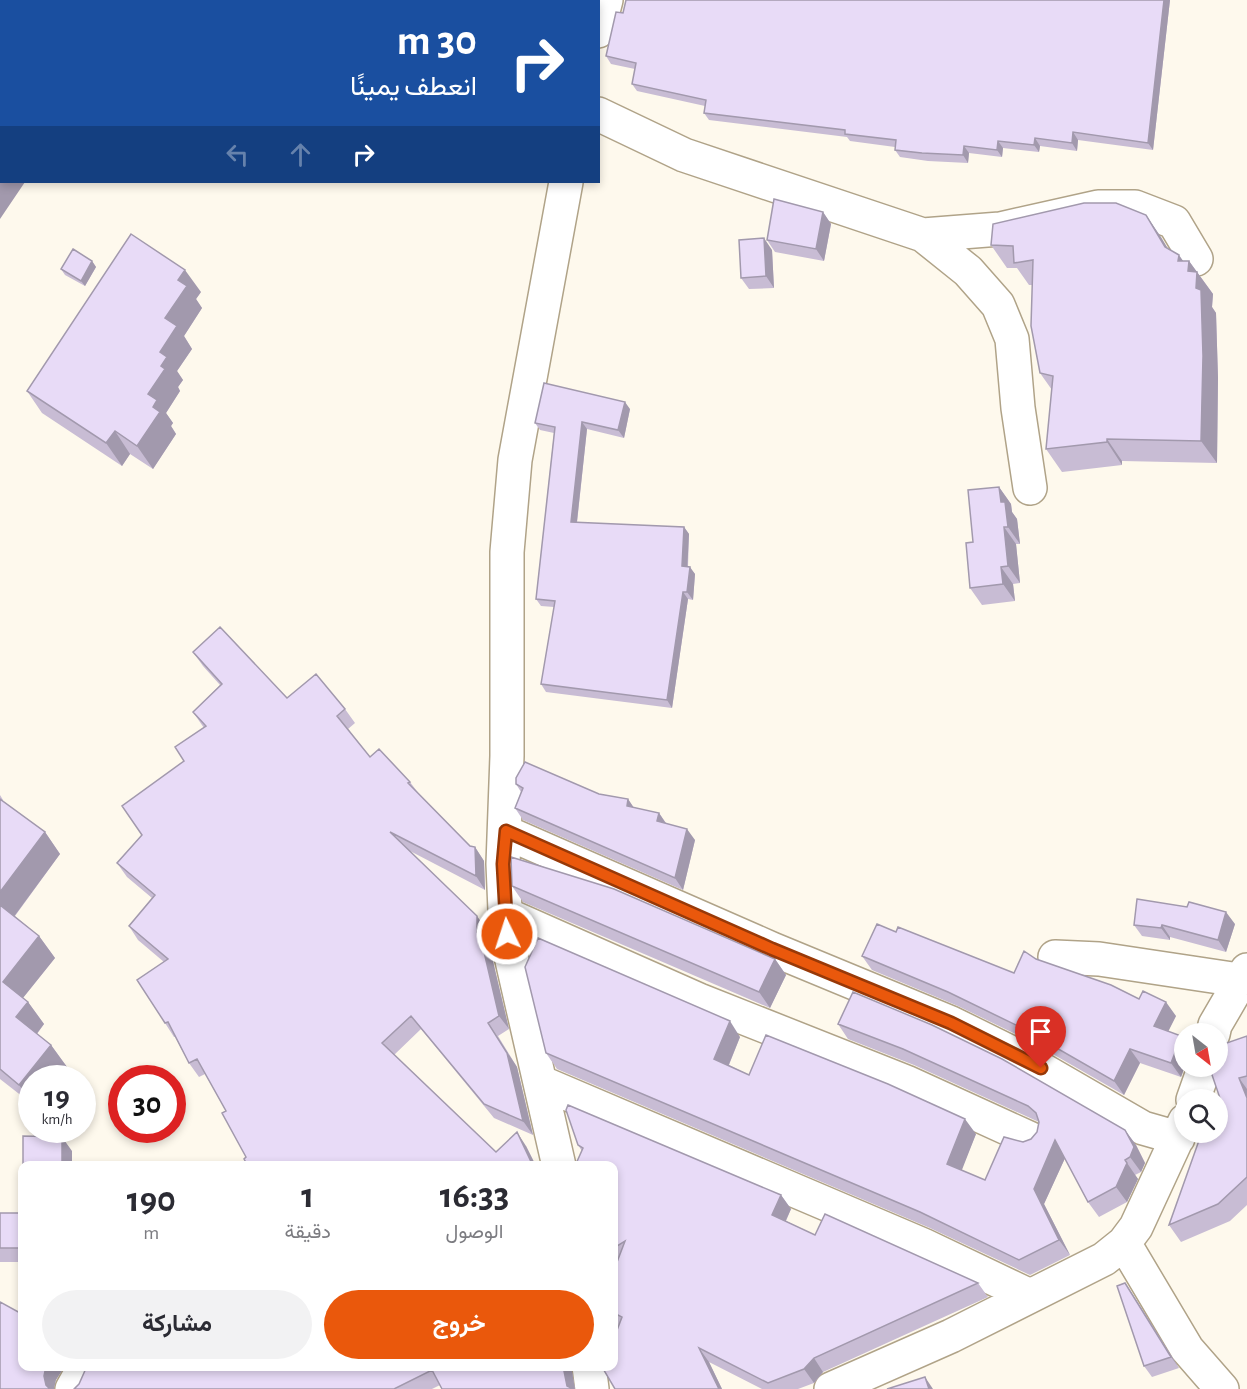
<!DOCTYPE html>
<html lang="ar">
<head>
<meta charset="utf-8">
<style>
	body { margin:0; font-family:"Alegreya Sans",Vazirmatn,sans-serif; background:#f2f2f3; color:#2b2b33; direction:rtl; height:100vh; display:flex; flex-direction:column; font-size:22px; white-space:nowrap }
	* { box-sizing:border-box; margin:0 }
	p { font-size:20px; color:#7c7c81 }
	.icon { flex:none; width:33px; height:33px; fill:none; stroke:currentColor; stroke-width:2; stroke-linecap:round; stroke-linejoin:round }
	.map { position:relative; flex:1; overflow:hidden; direction:ltr }
	.sheet { position:absolute; left:18px; top:1161px; width:600px; height:210px; display:flex; flex-direction:column; background:#fff; border-radius:12px; box-shadow:0 3px 9px #0003; direction:rtl }
	.sheet>* { flex:none }
	.banner { position:absolute; left:0px; top:0px; width:600px; height:183px; box-shadow:0 3px 9px #0003; direction:rtl; background:#1a4fa0; color:#fff; overflow:hidden }
	.needle { width:39px; rotate:149deg }
	.tools { position:absolute; left:1174px; top:1023px; display:grid; gap:12px }
	.tools a { display:grid; place-items:center; width:54px; height:54px; border-radius:50%; background:#fff; box-shadow:0 3px 9px #0003; font-size:30px }
	.speed { position:absolute; left:18px; top:1065px; display:flex; gap:12px; font-size:30px; font-weight:700; text-align:center }
	.speed>* { display:grid; place-content:center; width:78px; height:78px; border-radius:50%; background:#fff; box-shadow:0 3px 9px #0003; line-height:1 }
	.speed small { font-size:15px; font-weight:400 }
	.speed .limit { border:9px solid #d22; background:#fff; color:#111 }
	.pin { position:absolute; display:grid; place-items:center; width:51px; height:51px; color:#fff; margin:-62px -26px; border-radius:50% 50% 50% 0; rotate:-45deg; box-shadow:0 0 6px #0007 }
	.pin .icon { rotate:45deg }
	.me { position:absolute; width:66px; margin:-33px; rotate:356deg; stroke-linejoin:round; filter:drop-shadow(0 0 4px #0008) }
	.turn { display:flex; align-items:center; gap:21px; height:126px; padding:0 24px; font-size:27px }
	.turn .icon { width:78px; height:78px; stroke-width:2.5 }
	.turn b { display:block; font-size:42px; line-height:51px }
	.lanes { display:flex; align-items:center; height:57px; padding:0 24px; background:#0003; justify-content:center; gap:30px; direction:ltr }
	.lanes .off { opacity:.35 }
	.eta { display:flex; justify-content:space-evenly; align-items:center; height:102px; text-align:center }
	.eta b { font-size:36px; font-weight:700; line-height:42px }
	.cta { display:flex; gap:12px; margin-top:auto; padding:12px 24px }
	.cta a { flex:1; height:69px; border-radius:36px; background:#ea580c; color:#fff; font-size:24px; font-weight:700; line-height:69px; text-align:center }
	.cta a+a { background:#f2f2f3; color:#2b2b33 }
	.map>svg:first-child { display:block }
</style>
</head>
<body>
<div class="map">
<svg width="1247" height="1389" viewBox="0 0 1247 1389">
	<rect width="100%" height="100%" fill="#fef9ed"/>
	<g fill="none" stroke-linecap="round" stroke-linejoin="round">
		<defs>
			<path id="minor" d="M98 0 100 2
				M598 31 606 0
				M598 114 684 155 923 235 1000 229 1098 207H1135L1174 222 1196 259
				M923 235 968 271 998 305 1012 339 1018 408 1030 488
				M505 832 772 949 951 1023 1022 1058 1143 1128 1178 1138
				M505 914 699 1000 906 1082 1031 1139
				M1055 957 1099 959 1239 980
				M1213 1034 1215 1025 1247 970
				M540 1082 923 1245 1028 1295
				M1193 1100 1205 1066
				M559 1166 506 934 503 864 507 756V552L515 460 566 182
				M1124 1243 1187 1349 1222 1389
				M589 1366 592 1389
				M72 1389 85 1366
				M831 1389 951 1336 1104 1259 1124 1243 1136 1227 1185 1121"/>
		</defs>
		<!-- minor casing -->
		<use href="#minor" stroke="#b0a388" stroke-width="36"/>
		<!-- minor -->
		<use href="#minor" stroke="#fff" stroke-width="33"/>
	</g>
	<!-- wall -->
	<path fill="#c8bcd4" d="M1170 0 1153 150 1078 140 1077 151 1040 146 1039 152 1003 148 1002 157 969 153 968 163 928 161 900 157 895 150V147L850 141 847 137 709 120 704 113 705 106 637 91 632 84 635 69 611 64 606 56 623 13Z
		M823 212 831 224 824 261 775 252 767 240Z
		M1146 215 1168 249 1183 261H1189L1213 294 1212 307 1216 313 1218 378 1217 463 1122 461V465L1062 472 1046 449 1052 390 1040 373 1032 285H1029L1017 268H1007L991 245Z
		M772 250 774 288 749 289 741 278Z
		M92 261 96 267 85 286 65 275 61 269Z
		M201 292 196 299 202 308 184 336 192 349 177 371 183 380 178 387 180 391 166 413 173 423 171 426 176 434 153 469 130 454 122 466 42 413 27 391Z
		M630 409 624 438 587 429 577 523 684 527 689 534 688 567 695 574 693 600 688 599 672 708 546 692 541 684 554 607 541 606 536 599 554 433 540 430 535 423Z
		M999 487 1011 504 1012 512 1017 519 1020 544H1016L1020 583 1013 584 1015 601 982 605 970 588 973 542Z
		M193 652 287 698 345 709 355 723 348 729 370 757 410 782 419 794 470 846 475 847 484 861 485 890 410 851 487 930V945L491 953 509 1029 498 1036 517 1067 533 1135 494 1118 421 1029 394 1055 496 1152 526 1146 536 1166H248L246 1157 226 1111 205 1074 199 1077 189 1063 175 1037H174L165 1023 164 962 138 940 129 926 152 898 127 877 117 863 142 835 204 728 193 712 220 685 203 666Z
		M516 784 599 794 628 799 634 808 659 813 666 823 695 840 683 890 523 820 515 808 521 792Z
		M0 795 3 800V801L45 832 60 854 15 916 39 936 55 958 23 998 28 1002 44 1024 37 1034 51 1045 67 1067 58 1078H32V1104L0 1079Z
		M512 886 775 959 786 975 770 1008 523 902Z
		M1235 924 1226 952 1170 937V940L1142 936 1134 925Z
		M896 932 1014 973 1036 959 1176 1016 1168 1031 1185 1038V1066L1181 1077 1140 1063 1124 1095 1030 1041 958 1006 872 970 862 956Z
		M838 1024 1125 1130 1136 1145 1145 1163 1141 1172 1135 1175 1138 1179 1127 1202 1099 1217 1088 1202 1065 1158 1044 1204 1070 1255 1030 1275 930 1228 557 1069 546 1053 740 1037 729 1065 749 1075 976 1134 961 1170 985 1180 1023 1142 1031 1139 1037 1132 1039 1122 914 1065 848 1039Z
		M1247 1036V1205L1230 1221 1181 1242 1169 1225 1224 1110Z
		M578 1145 781 1195 791 1209 786 1221 815 1235 978 1283 988 1297 823 1372 814 1383 798 1389H762L709 1362 722 1389H615L619 1325 614 1323V1270L615 1266 614 1267V1166L582 1151Z
		M22 1178V1262H0V1213H22Z
		M1125 1283 1133 1295 1179 1368 1152 1377 1144 1366Z
		M87 1366H571L575 1389H442L440 1385 432 1389H74L79 1384Z"/>
	<!-- shaded-wall -->
	<path fill="#a299ad" d="M1164 0H1170L1153 150 1148 143Z
		M1073 132 1078 140 1077 151 1072 143Z
		M1035 138 1040 146 1039 152 1034 145Z
		M998 141 1003 148 1002 157 997 150Z
		M964 146 969 153 968 163 963 155Z
		M2 174V182H25L0 219V176Z
		M823 212 831 224 824 261 816 249Z
		M1146 215 1161 237 1180 269 1165 247Z
		M764 238 772 250 774 288 766 276Z
		M1179 255 1188 268 1189 261 1213 294 1212 307 1216 313 1218 378 1217 463 1201 441 1178 261Z
		M92 261 96 267 85 286 81 281Z
		M185 270 201 292 196 299 202 308 184 336 192 349 177 371 183 380 178 387 180 391 166 413 173 423 171 426 176 434 153 469 137 446 153 407 148 394 161 366 160 352 165 318 178 280Z
		M625 402 630 409 624 438 618 430Z
		M582 422 587 429 576 530 571 522Z
		M115 431 130 454 122 466 106 443Z
		M1107 439 1122 461V465L1107 442Z
		M999 487 1011 504 1012 512 1017 519 1020 544 1008 527 1001 502Z
		M684 527 689 534 687 573 682 566Z
		M1004 527 1016 544 1020 583 1008 566Z
		M690 567 695 574 693 600 687 592Z
		M1001 567 1013 584 1015 601 1003 584Z
		M683 592 688 599 672 708 667 700Z
		M628 799 636 811 627 806Z
		M659 813 667 825 657 821Z
		M687 829 695 840 683 890 675 878Z
		M45 832 60 854 10 922 0 908V892Z
		M475 847 484 861 485 890 476 876Z
		M1226 912 1235 924 1226 952 1218 940Z
		M477 916 487 930V945L491 953 509 1029 499 1016 477 932Z
		M1162 925 1170 937V940L1161 928Z
		M39 936 55 958 18 1004 3 982Z
		M775 959 786 975 770 1008 759 992Z
		M28 1002 44 1024 32 1040 16 1017Z
		M1166 1002 1176 1016 1164 1040 1154 1026Z
		M730 1021 740 1037 725 1074 714 1059Z
		M488 1023 517 1067 533 1135 523 1121Z
		M1184 1037 1185 1066 1181 1077 1171 1063 1178 1045Z
		M51 1045 67 1067 58 1078H32V1102L19 1085Z
		M1130 1049 1140 1063 1124 1095 1114 1081Z
		M1239 1078 1247 1089V1098Z
		M965 1119 976 1134 958 1180 947 1164Z
		M1125 1130 1136 1145 1145 1163 1141 1172 1130 1157Z
		M517 1132 526 1146 536 1166H533Z
		M62 1137 72 1151V1166H62Z
		M1055 1140 1066 1156 1044 1204 1070 1255 1059 1240 1034 1189Z
		M1125 1160 1138 1179 1127 1202 1116 1187Z
		M781 1195 791 1209 782 1229 772 1215Z
		M1125 1283 1133 1295 1179 1368 1171 1357Z
		M699 1348 709 1362 722 1389H719Z
		M814 1358 823 1372 814 1383 804 1369Z
		M46 1366H65L56 1380 54 1389H49L46 1385 44 1376Z
		M563 1366H571L575 1389H569L567 1386Z
		M925 1377 933 1389H929Z"/>
	<!-- building -->
	<path fill="#e8dbf7" stroke="#a299ad" stroke-width="1.5" d="M0 0H75L77 2H2V174L0 176Z
		M626 0H1164L1148 143 1073 132 1072 143 1035 138 1034 145 998 141 997 150 964 146 963 155 922 153 895 150 896 140 845 134V130L704 113 706 100 632 84 636 63 606 56 616 12 623 13Z
		M774 199 823 212 816 249 767 240Z
		M1084 203H1116L1146 215 1165 247 1179 255 1178 261H1189L1188 271 1197 272 1196 288 1201 290 1203 356 1201 441 1107 439V442L1046 449 1053 376 1040 373 1031 326 1033 260 1014 263 1013 246 991 245 993 224Z
		M131 234 185 270 178 280 187 286 165 318 177 326 160 352 167 357 161 366 165 369 148 394 157 400 153 407 160 412 137 446 115 431 106 443 27 391Z
		M764 238 766 276 741 278 739 240Z
		M73 249 92 261 81 281 61 269Z
		M544 383 625 402 618 430 582 422 571 522 684 527 682 566 690 567 687 592H683L667 700 541 684 555 601 536 599 555 427 535 423Z
		M999 487 1001 502H1005L1008 527H1004L1008 566 1001 567 1003 584 970 588 966 543 973 542 968 490Z
		M220 627 287 698 316 674 345 709 337 716 370 757 379 749 410 782 408 783 470 846 475 847 476 876 390 832 477 916V932L481 939 499 1016 488 1023 507 1053 523 1121 484 1104 411 1016 382 1043 496 1152 517 1132 533 1166H248L244 1159 246 1157 222 1113 226 1111 197 1059 189 1063 168 1022 165 1023 137 980 168 959 129 926 155 895 117 863 142 835 122 806 184 761 175 747 206 726 193 712 222 684 193 652Z
		M525 762 599 794 628 799 627 806 659 813 657 821 687 829 675 878 515 808 523 788 516 784V778Z
		M0 799 45 832 0 892Z
		M511 857 614 889 775 959 759 992 512 886Z
		M1137 899 1187 907 1189 902 1226 912 1218 940 1162 925 1161 928 1134 925Z
		M0 905 39 936 3 982 28 1002 16 1017 51 1045 19 1085 0 1069Z
		M877 924 896 932 898 927 1014 973 1024 951 1036 959 1111 985 1139 999 1143 991 1166 1002 1154 1026 1184 1037 1178 1045 1171 1063 1130 1049 1114 1081 1020 1027 948 992 862 956Z
		M538 938 730 1021 714 1059 749 1075 766 1035 888 1084 965 1119 947 1164 985 1180 1004 1137 1023 1142 1031 1139 1037 1132 1039 1122 1036 1113 1028 1106 903 1049 838 1024 853 992 932 1025 1002 1059 1125 1130 1134 1147 1130 1157 1125 1160 1127 1163 1116 1187 1088 1202 1055 1140 1034 1189 1059 1240 1019 1260 920 1212 546 1053 525 967Z
		M1247 1036V1076L1239 1078 1247 1098V1177L1218 1204 1169 1225 1202 1132H1218V1112L1224 1110 1209 1066H1218V1046Z
		M568 1105 781 1195 772 1215 815 1235 825 1214 978 1283 814 1358 804 1369 768 1383 699 1348 719 1389H615L602 1367 614 1366V1338L622 1317 614 1313V1270L625 1241 614 1248V1184L615 1181 614 1182V1166H575L583 1148 578 1145 566 1110Z
		M23 1136 62 1137V1166H23Z
		M22 1178V1248H0V1213H22Z
		M1125 1283 1171 1357 1144 1366 1117 1286Z
		M0 1302 22 1314V1366H46L44 1376 46 1385 50 1389H0Z
		M87 1366H563L567 1386 573 1389H442L432 1370 394 1389H74L79 1384Z
		M925 1377 929 1389H887Z"/>
	<g fill="none" stroke-linecap="round" stroke-linejoin="round">
		<defs>
			<path id="route" d="M507 934 503 864 506 831 772 949 951 1023 1041 1068"/>
		</defs>
		<!-- route casing -->
		<use href="#route" stroke="#983908" stroke-width="15"/>
		<!-- route -->
		<use href="#route" stroke="#ea580c" stroke-width="10"/>
	</g>
</svg>
<div class="tools">
<a><svg class="needle" viewBox="-14 -14 28 28"><path d="M0-13l5 13h-10z" fill="#e53935"/><path d="M0 13l5-13h-10z" fill="#7c7c81"/></svg></a>
<a><svg class="icon" aria-label="search" viewBox="0 0 24 24"><circle cx="10" cy="10" r="6"/><path d="M15 15l6 6"/></svg></a>
</div>
<div class="speed"><div>19<small>km/h</small></div><div class="limit">30</div></div>
<div class="pin" style="left:1041px;top:1068px;background:#d93025"><svg class="icon" aria-label="arrive" viewBox="0 0 24 24"><path d="M6 21V4h12l-3 4 3 4H6"/></svg></div>
<svg class="me" style="left:507px;top:934px" viewBox="-20 -20 40 40"><circle r="17" fill="#ea580c" stroke="#fff" stroke-width="3"/><path d="M0-11L8 9 0 5-8 9z" fill="#fff"/></svg>
<div class="banner">
<div class="turn"><svg class="icon" aria-label="right" viewBox="0 0 24 24"><path d="M7 20v-9h11M14 6l5 5-5 5"/></svg><div><b>30 m</b>انعطف يمينًا</div></div>
<div class="lanes"><svg class="icon off" aria-label="left" viewBox="0 0 24 24"><path d="M17 20v-9H6M10 6l-5 5 5 5"/></svg><svg class="icon off" aria-label="ahead" viewBox="0 0 24 24"><path d="M12 20V5M6 11l6-6 6 6"/></svg><svg class="icon" aria-label="right" viewBox="0 0 24 24"><path d="M7 20v-9h11M14 6l5 5-5 5"/></svg></div>
</div>
<section class="sheet">
<div class="eta">
<div><b>16:33</b><p>الوصول</p></div>
<div><b>1</b><p>دقيقة</p></div>
<div><b>190</b><p>m</p></div>
</div>
<div class="cta"><a>خروج</a><a>مشاركة</a></div>
</section>
</div>
</body>
</html>
